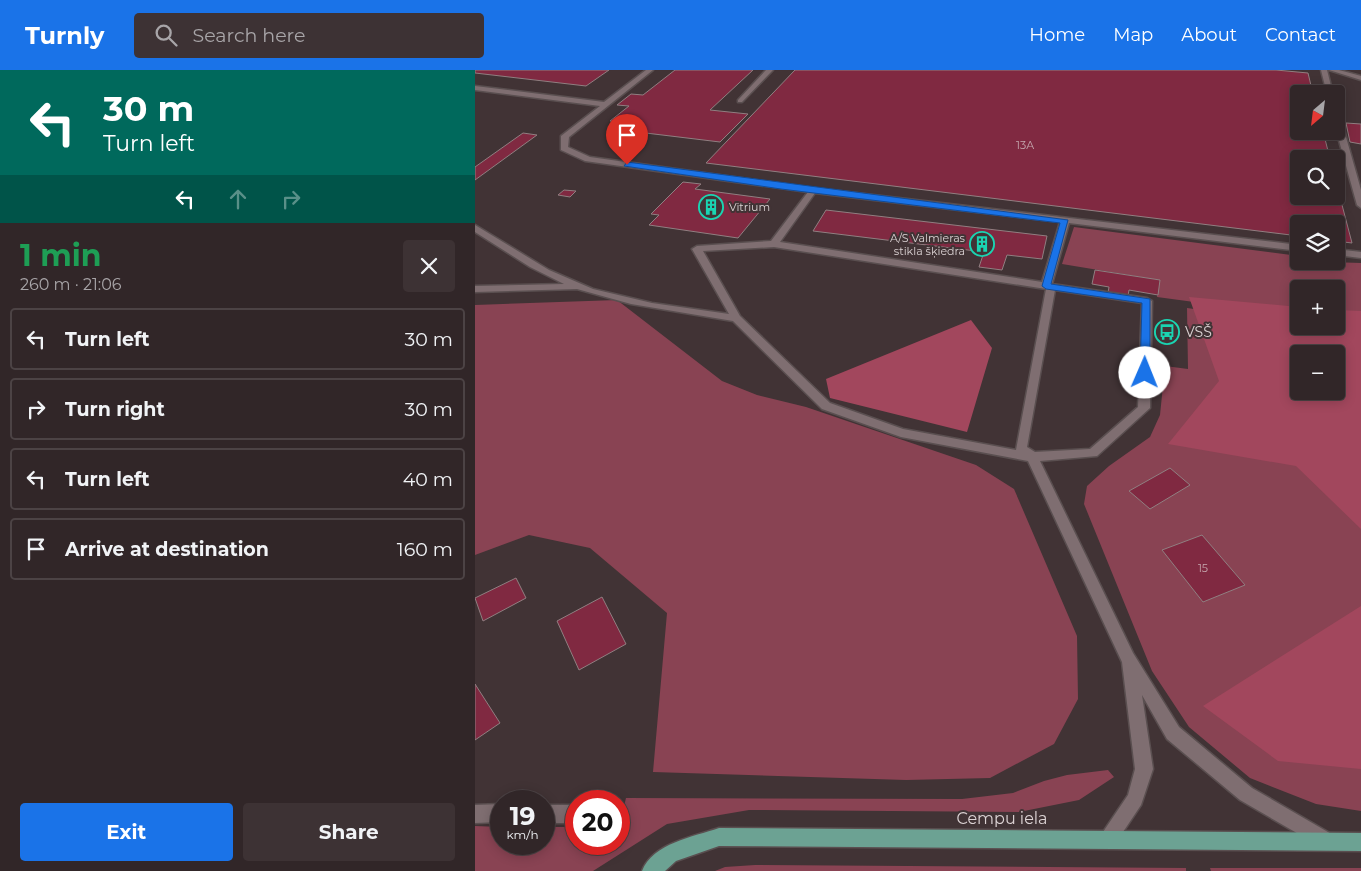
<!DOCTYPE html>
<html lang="en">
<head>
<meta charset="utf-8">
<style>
	body { margin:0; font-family:Montserrat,sans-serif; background:#3d3234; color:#f1f3f6; height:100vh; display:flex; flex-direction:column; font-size:19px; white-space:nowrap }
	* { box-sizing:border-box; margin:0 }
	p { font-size:16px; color:#a8a5a8 }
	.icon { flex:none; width:28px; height:28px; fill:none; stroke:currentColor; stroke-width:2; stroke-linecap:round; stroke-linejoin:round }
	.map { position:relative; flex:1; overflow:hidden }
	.sheet { display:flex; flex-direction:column; background:#312628; width:475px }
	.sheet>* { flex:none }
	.banner { background:#00695c; color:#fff; overflow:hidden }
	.needle { width:32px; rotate:208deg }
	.buttons { position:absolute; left:815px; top:15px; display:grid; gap:10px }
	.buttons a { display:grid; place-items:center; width:55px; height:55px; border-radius:5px; background:#312628; box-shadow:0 2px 12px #0003,0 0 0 1px #4c4345; font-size:25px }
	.speed { position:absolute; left:15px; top:720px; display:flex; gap:10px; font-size:25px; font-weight:700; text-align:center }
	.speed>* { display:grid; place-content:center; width:65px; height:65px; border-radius:50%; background:#312628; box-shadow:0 2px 12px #0003,0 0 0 1px #4c4345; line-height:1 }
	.speed small { font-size:12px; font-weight:400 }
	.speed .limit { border:8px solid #d22; background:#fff; color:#111 }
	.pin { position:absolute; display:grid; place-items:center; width:42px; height:42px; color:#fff; margin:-51px -21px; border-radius:50% 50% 50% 0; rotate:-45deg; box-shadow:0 0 5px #0007 }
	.pin .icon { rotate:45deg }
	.me { position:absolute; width:55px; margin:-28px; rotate:1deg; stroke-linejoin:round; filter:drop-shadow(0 0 4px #0008) }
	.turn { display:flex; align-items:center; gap:18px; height:105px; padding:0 20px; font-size:22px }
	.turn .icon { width:65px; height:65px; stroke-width:2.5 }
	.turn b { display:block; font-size:35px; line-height:42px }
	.lanes { display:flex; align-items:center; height:48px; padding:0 20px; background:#0003; justify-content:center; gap:25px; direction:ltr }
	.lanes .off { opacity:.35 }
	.round { display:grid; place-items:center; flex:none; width:52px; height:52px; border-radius:5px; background:#3d3234 }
	.overview { display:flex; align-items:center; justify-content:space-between; height:85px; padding:0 20px }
	h1 { font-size:30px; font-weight:700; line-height:38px; color:#1e9e55 }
	.action { display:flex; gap:10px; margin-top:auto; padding:10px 20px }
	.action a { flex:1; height:58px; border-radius:5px; background:#1a73e8; color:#fff; font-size:20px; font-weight:700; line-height:58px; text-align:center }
	.action a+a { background:#3d3234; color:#f1f3f6 }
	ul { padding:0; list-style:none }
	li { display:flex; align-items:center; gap:15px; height:62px; margin:0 10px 8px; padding:0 10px; border:2px solid #4c4345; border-radius:5px }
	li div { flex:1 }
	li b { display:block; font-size:19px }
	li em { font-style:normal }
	header { display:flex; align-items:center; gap:30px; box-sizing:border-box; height:70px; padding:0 25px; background:#1a73e8; color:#fff }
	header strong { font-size:24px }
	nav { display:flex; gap:28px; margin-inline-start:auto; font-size:18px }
	.search { width:350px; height:45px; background:#3d3234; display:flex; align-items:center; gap:12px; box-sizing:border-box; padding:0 18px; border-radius:5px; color:#a8a5a8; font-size:19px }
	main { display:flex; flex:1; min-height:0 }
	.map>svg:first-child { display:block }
</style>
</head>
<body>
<header>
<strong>Turnly</strong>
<div class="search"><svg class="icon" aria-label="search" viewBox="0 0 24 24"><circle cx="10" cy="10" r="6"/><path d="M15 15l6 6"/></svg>Search here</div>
<nav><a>Home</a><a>Map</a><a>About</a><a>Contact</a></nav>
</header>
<main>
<section class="sheet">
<div class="banner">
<div class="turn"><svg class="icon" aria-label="left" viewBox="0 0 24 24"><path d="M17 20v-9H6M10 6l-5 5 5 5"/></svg><div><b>30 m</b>Turn left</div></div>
<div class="lanes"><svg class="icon" aria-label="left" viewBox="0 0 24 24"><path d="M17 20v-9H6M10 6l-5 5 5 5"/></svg><svg class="icon off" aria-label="ahead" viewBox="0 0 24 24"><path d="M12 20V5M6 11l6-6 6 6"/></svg><svg class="icon off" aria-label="right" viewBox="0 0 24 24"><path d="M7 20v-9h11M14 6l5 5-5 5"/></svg></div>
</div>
<div class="overview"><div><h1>1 min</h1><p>260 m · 21:06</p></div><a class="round"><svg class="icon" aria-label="close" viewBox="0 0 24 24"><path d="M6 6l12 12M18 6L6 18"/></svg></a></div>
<ul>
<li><svg class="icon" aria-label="left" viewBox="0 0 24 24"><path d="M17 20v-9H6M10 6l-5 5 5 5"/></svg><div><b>Turn left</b></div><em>30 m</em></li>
<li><svg class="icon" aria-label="right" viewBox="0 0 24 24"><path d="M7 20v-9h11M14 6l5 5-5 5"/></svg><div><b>Turn right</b></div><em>30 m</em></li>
<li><svg class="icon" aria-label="left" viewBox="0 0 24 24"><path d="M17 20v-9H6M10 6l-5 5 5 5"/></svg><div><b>Turn left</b></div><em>40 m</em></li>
<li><svg class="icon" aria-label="arrive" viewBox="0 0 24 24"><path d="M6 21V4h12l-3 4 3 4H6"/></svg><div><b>Arrive at destination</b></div><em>160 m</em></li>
</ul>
<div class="action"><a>Exit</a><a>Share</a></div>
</section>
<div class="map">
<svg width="886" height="801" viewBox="0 0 886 801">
	<rect width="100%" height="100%" fill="#413335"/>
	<!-- green -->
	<path fill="#894353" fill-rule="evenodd" d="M599 157 824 186V191L886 193V254L861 251V219H824V246L682 227 684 210 587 194Z
		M142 230 247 311 282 325 331 337 501 395 539 419 602 566 603 629 579 674 515 708 431 710 178 702 192 543 115 478 54 465 0 485V235Z
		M712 238 792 249 824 256 886 260V741L841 734 775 708 714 657 677 601 609 434 612 416 634 396 675 367 685 345 690 296 713 299ZM824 284H861V321H824Z
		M633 700 639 707 604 730 544 742 274 740 192 754 118 801H0V756L26 757V774H69V757H101V774H144V757L151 728 487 729 538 723 569 711 592 705Z
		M280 795 711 798V801H240L250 797Z
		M735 798H886V801H736Z"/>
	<!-- forest -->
	<path fill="#a2475d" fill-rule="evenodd" d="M714 227 824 237V256H861V240L886 241V459L821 396 693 374 744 311ZM824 284H861V321H824Z
		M496 250 517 278 492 362 355 328 351 309Z
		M886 536V699L803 691 728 636Z"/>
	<!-- building -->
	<path fill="#802941" stroke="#907f81" d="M0 0H134L111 16 0 3Z
		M200 0H278L235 40 273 44 245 72 146 60 155 53 135 51 154 36 142 35 156 24 168 25Z
		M320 0H801L833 3 838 24H824V61H848L855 89H824V126H861V112L877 173 861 171V154H824V166L231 93Z
		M871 53 886 54V74L875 72Z
		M48 63 62 65 0 110V97Z
		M208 112 226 114 220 119 295 129 263 168 174 155 184 145 176 144Z
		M89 120 101 121 95 127 83 125Z
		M351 140 572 166 567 189 532 185 527 200 504 197 509 182 338 161Z
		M620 200 685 210 683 225 654 220 653 226 633 223 634 217 617 214Z
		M695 398 715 415 675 439 654 421Z
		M727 465 770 515 728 532 687 480Z
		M41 508 51 528 8 551 0 528Z
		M127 527 151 574 104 600 82 551Z
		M0 614 25 653 0 670Z"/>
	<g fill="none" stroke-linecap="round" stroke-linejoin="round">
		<defs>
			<path id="minor" d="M171 0H178L94 67 93 77 115 87 338 118 824 175V181L594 153 577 214 672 228 677 231 675 338 622 386 565 391 658 583 704 657 777 718 858 765 861 771 858 777 852 780 846 777 765 730 692 669 667 625 678 699 666 735 640 774 634 777 628 774 625 768 628 762 653 725 660 699 647 592 553 391 426 367 347 339 258 251 156 234 102 219 0 222V216L89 214 55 197 0 162V155L74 200 118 219 177 233 254 244 217 179 222 176 296 171 333 122 110 91 86 80V66L125 36 0 20V16L129 32ZM340 123 585 152 567 212 305 172ZM299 177 571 219 541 380 428 359 355 333 265 246 228 181ZM580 220 667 233 663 337 615 379 560 382 552 377Z
				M291 0H298L267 32H263V30Z
				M846 0H852L858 24H852Z
				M854 0H864L886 6V10Z
				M861 44 865 46 886 120V138L882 135 861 60Z
				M861 179 886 182V188L861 185Z
				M26 734V752L0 753V735Z
				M69 735H101V753H69Z"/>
			<path id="major" d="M244 758 886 763V781L244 776 201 791 190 801H167C178 773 218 767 244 758Z"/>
		</defs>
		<!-- minor casing -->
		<use href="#minor" stroke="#5a4f50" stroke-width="3"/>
		<!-- major casing -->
		<use href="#major" stroke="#5a4f50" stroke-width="3"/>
		<!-- minor -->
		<use href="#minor" fill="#7f6e71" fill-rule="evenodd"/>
		<!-- major -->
		<use href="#major" fill="#6ca293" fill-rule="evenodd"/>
	</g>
	<!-- route -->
	<path fill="#1a73e8" stroke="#114b97" d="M152 92 593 150 576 214 675 229V303L670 307 665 303 667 233 571 219 567 216 585 153 306 119 149 96Z"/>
	<!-- icons -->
	<defs>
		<symbol id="building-ring" viewBox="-11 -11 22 22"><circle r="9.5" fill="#413335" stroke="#1ad5b2" stroke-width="1.5"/><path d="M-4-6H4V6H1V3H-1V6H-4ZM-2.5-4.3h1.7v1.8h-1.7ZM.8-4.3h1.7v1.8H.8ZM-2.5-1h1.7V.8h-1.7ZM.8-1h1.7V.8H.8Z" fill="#1ad5b2"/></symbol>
		<symbol id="bus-ring" viewBox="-11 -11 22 22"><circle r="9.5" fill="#413335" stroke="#1ad5b2" stroke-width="1.5"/><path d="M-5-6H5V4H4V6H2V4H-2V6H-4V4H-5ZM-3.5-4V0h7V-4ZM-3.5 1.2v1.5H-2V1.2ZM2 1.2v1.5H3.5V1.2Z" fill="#1ad5b2"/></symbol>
	</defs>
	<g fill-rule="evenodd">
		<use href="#building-ring" x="222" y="123" width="28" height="28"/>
		<use href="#building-ring" x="493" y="160" width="28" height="28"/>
		<use href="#bus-ring" x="678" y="248" width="28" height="28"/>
	</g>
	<g text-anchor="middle" stroke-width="4" stroke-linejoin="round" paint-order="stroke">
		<!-- number labels -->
		<g font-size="11" fill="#c5a8af">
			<text x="550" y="79">13A</text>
			<text x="728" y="502">15</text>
		</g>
		<!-- far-poi labels -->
		<g font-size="11" fill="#dcd3d4" stroke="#413335" text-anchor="start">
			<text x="254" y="141">Vitrium</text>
			<text x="490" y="172" text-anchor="end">A/S Valmieras<tspan x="490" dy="13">stikla šķiedra</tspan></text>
		</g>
		<!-- poi labels -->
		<g font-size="14" fill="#dcd3d4" stroke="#413335" text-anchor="start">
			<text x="710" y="267">VSŠ</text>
		</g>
		<!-- near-street labels -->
		<g font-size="16" fill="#dcd3d4" stroke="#413335">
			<text x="527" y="754">Cempu iela</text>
		</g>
	</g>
</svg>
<div class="buttons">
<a><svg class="needle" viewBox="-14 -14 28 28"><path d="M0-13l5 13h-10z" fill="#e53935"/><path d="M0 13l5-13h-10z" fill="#a8a5a8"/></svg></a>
<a><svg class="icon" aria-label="search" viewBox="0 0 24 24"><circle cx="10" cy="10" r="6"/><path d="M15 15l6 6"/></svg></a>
<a><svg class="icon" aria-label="layers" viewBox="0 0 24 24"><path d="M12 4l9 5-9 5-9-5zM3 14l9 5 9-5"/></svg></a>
<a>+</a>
<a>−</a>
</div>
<div class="speed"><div>19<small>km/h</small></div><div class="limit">20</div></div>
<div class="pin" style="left:152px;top:95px;background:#d93025"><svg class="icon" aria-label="arrive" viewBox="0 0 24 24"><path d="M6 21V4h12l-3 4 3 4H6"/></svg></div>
<svg class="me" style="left:670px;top:303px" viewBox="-20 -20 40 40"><circle r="19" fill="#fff"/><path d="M0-13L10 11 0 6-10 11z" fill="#1a73e8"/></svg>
</div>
</main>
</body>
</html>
